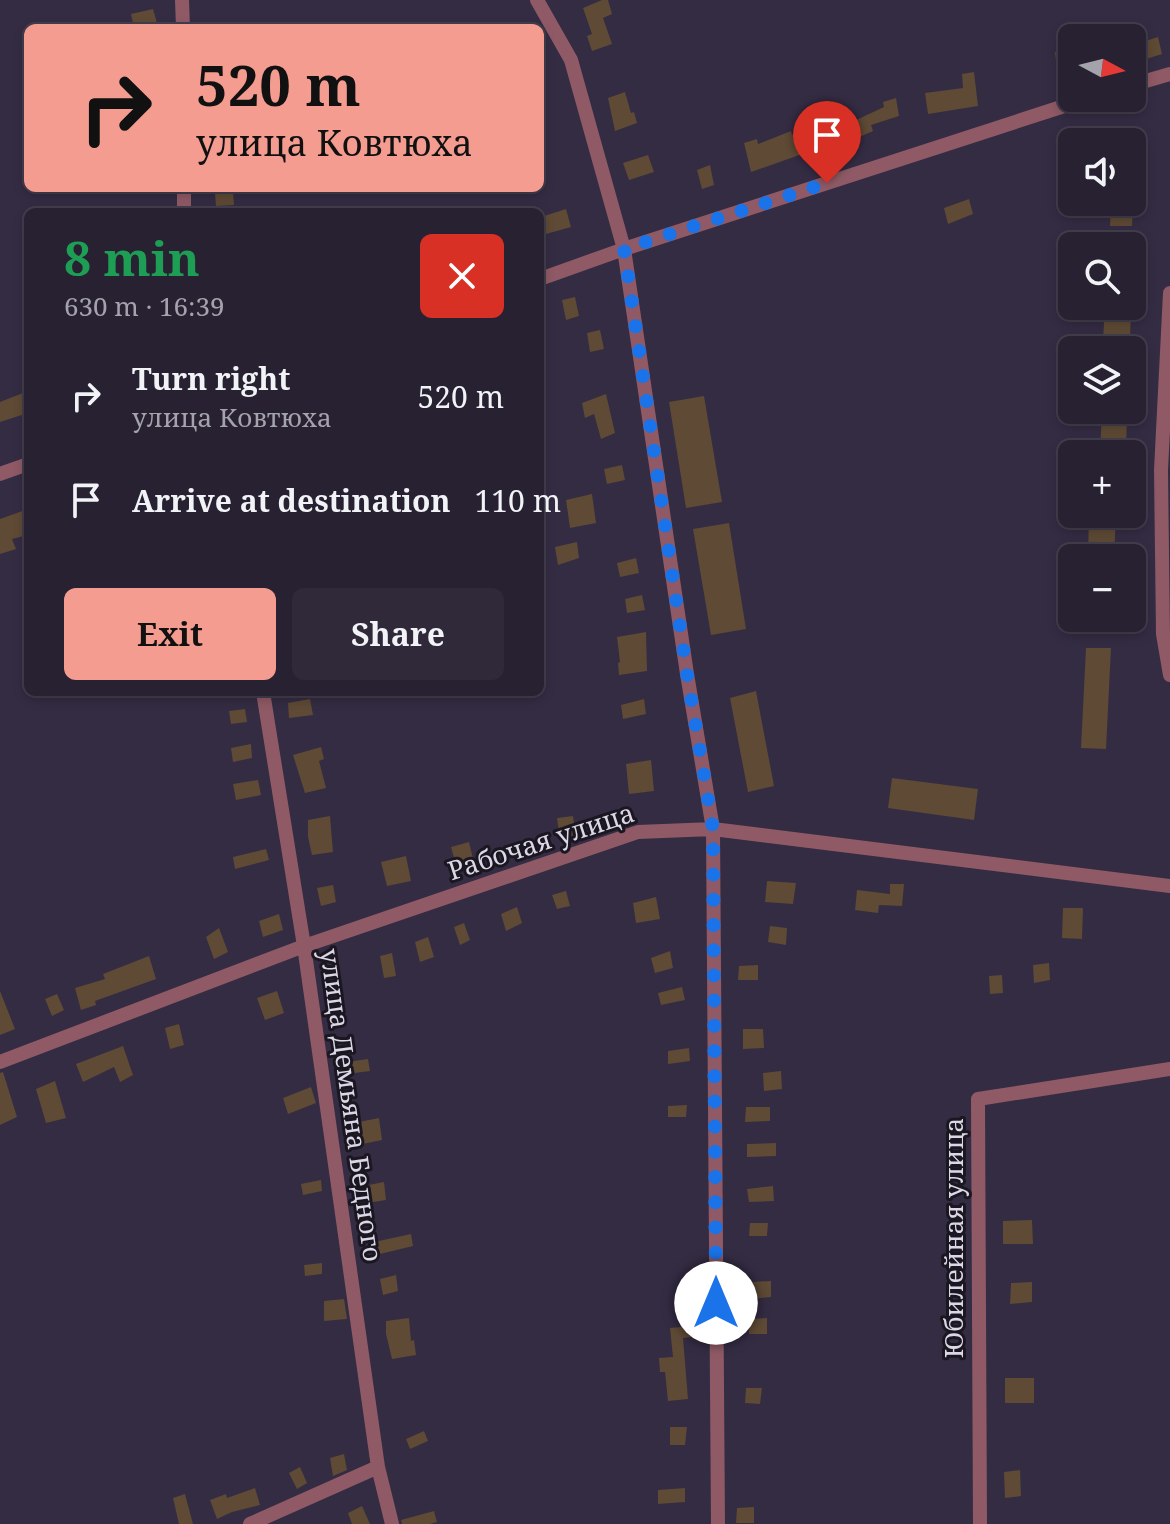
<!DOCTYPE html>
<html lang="en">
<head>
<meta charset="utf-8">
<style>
	body { margin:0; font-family:"Noto Serif",serif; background:#2f293a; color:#f1f3f6; height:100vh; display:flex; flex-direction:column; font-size:30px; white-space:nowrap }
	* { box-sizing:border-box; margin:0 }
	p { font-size:26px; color:#a4a3ac }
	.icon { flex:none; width:44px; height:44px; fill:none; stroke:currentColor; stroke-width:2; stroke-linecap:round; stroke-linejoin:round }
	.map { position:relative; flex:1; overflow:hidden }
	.drawer { position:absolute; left:24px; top:208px; width:520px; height:488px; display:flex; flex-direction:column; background:#272132; border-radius:12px; box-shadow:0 4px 12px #0003,0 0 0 2px #433e4d }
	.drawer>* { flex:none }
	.banner { position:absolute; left:24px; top:24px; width:520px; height:168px; border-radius:12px; box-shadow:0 4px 12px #0003,0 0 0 2px #433e4d; background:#f59c91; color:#111; overflow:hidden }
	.needle { width:52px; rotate:97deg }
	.fabs { position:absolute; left:1058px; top:24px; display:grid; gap:16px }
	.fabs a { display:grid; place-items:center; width:88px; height:88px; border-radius:12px; background:#272132; box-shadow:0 4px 12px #0003,0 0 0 2px #433e4d; font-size:40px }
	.pin { position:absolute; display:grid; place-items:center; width:68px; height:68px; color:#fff; margin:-82px -34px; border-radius:50% 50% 50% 0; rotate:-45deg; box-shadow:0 0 8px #0007 }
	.pin .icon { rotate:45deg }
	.me { position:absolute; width:88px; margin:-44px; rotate:0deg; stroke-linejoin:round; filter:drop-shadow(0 0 6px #0008) }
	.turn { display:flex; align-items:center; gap:28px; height:168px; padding:0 40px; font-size:36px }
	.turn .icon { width:104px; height:104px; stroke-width:2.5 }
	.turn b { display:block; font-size:56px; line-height:68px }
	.round { display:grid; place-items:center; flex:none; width:84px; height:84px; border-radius:12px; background:#2f293a }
	.summary { display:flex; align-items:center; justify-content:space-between; height:136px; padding:0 40px }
	h1 { font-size:48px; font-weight:700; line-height:60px; color:#1e9e55 }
	.cta { display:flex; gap:16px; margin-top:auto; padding:16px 40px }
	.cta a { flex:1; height:92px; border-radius:12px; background:#f59c91; color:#111; font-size:32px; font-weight:700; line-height:92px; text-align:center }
	.cta a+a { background:#2f293a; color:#f1f3f6 }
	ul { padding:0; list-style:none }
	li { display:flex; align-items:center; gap:24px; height:104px; padding:0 40px }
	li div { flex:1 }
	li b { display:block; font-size:30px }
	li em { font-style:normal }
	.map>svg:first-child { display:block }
</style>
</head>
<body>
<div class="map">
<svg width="1170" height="1524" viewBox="0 0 1170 1524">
	<rect width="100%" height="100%" fill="#342c43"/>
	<!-- building -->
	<path fill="#5e4a35" d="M602 0H608L612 14 603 18 612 44 592 51 587 36 592 34 583 8Z
		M153 9 157 23 134 28 131 14Z
		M1158 37 1162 54 1143 60 1139 43Z
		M1072 50V77L1058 78 1055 52Z
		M974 72 978 106 928 114 925 93 963 88 962 74Z
		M625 92 631 113 634 112 637 123 615 131 608 98Z
		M896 98 899 116 871 125 873 131 848 142 849 146 834 151 833 149 806 158 805 153 751 172 744 143 757 139 758 144 791 131 792 135 813 128 815 135 854 121 884 107 883 102Z
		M648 155 654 172 629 180 623 163Z
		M710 165 714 185 702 189 697 170Z
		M233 192 234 205 216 206 215 193Z
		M969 199 973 214 948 224 944 208Z
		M1111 202H1133L1132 226H1110Z
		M566 209 571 227 546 234 541 217Z
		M575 297 579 316 566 320 562 300Z
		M1105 306H1131L1130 342 1103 341Z
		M600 330 604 349 590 352 587 333Z
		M28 391V413L0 422V402Z
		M606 394 615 433 601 439 594 414 585 418 582 403Z
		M704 396 722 502 686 508 669 402Z
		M1102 410H1127L1126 454H1100Z
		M622 465 625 480 607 484 604 469Z
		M592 494 596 523 570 528 566 500Z
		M28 509V535L12 539 16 549 0 554V519Z
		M1089 514H1116L1114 558H1088Z
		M729 523 746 629 711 635 693 529Z
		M577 542 579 558 558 565 555 547Z
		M636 558 639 573 620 577 617 563Z
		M642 595 645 610 627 613 625 599Z
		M646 632 647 671 619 675 618 663 620 662 617 637Z
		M1086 648H1111L1106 749 1081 748Z
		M756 691 774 786 748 792 730 698Z
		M310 699 313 715 289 718 288 703Z
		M644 699 646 714 623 719 621 705Z
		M245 709 247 722 231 724 229 711Z
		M251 744 252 758 233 762 231 748Z
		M321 747 324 759 319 761 326 788 305 793 293 755Z
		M651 760 654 791 629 794 626 764Z
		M892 778 978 789 974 820 888 808Z
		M258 780 261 795 236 800 233 784Z
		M330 816 333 852 312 855 308 837V820Z
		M573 816 576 837 560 840 557 818Z
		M469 842 474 863 457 869 451 847Z
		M266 849 269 860 235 869 233 857Z
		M406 856 411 881 387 886 381 862Z
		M767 881 796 883 793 904 765 902Z
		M890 884H904L902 906 879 905 878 913 855 910 857 890 890 894Z
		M333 885 336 902 321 906 317 888Z
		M566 891 570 906 557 909 552 895Z
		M656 897 660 919 636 923 633 903Z
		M517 907 522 923 506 931 501 914Z
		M1063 908H1083L1082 939 1062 938Z
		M279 914 283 930 263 937 259 921Z
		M464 923 470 940 460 945 454 927Z
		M770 926 787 928 786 945 768 942Z
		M219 928 228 952 214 959 206 937Z
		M428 937 434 957 420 962 415 942Z
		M670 951 673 968 655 973 651 958Z
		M392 953 396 976 384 978 380 956Z
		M149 956 156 979 95 1001 96 1005 81 1010 75 988 105 979 103 974Z
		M1049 963 1050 980 1034 983 1033 965Z
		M758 965V980H738L739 966Z
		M1002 975 1003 993 990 994 989 976Z
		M682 987 685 1000 661 1005 658 993Z
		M0 991 15 1029 0 1035Z
		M277 991 284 1013 265 1020 257 998Z
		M57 994 64 1010 52 1016 45 999Z
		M179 1024 184 1045 170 1049 165 1028Z
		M743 1029H763L764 1048 743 1049Z
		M123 1046 133 1075 120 1082 114 1067 83 1082 76 1064Z
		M689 1048 690 1061 668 1064V1051Z
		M368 1059 370 1071 347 1074 346 1062Z
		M781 1071 782 1089 764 1091 763 1073Z
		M3 1072 17 1117 0 1125V1073Z
		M55 1081 66 1118 46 1123 36 1089Z
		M311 1087 316 1103 288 1114 283 1098Z
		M687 1105 686 1117H668V1106Z
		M746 1107H770V1121L745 1122Z
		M379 1118 382 1140 358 1145 354 1123Z
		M776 1143V1156L747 1157V1144Z
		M321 1180 322 1191 303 1195 301 1184Z
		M384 1182 386 1200 367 1203 364 1186Z
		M773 1186 774 1201 749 1202 747 1189Z
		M1032 1220 1033 1244H1003V1221Z
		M750 1223H768L767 1236H749Z
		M411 1234 413 1246 376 1255 374 1242Z
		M322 1263V1274L305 1276 304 1265Z
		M396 1275 398 1291 383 1295 380 1279Z
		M771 1281V1297L750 1299V1282Z
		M1032 1282V1302L1010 1304 1011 1283Z
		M344 1299 347 1319 324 1321V1301Z
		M409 1318 411 1341 414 1340 416 1355 392 1359 386 1334V1321Z
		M767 1318V1334H749V1319Z
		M692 1326 693 1337 683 1338 688 1399 668 1401 665 1372H660L659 1358 673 1357 670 1328Z
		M1005 1378H1034V1403H1005Z
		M746 1388H762L760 1404 745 1403Z
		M670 1427H687L685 1445H670Z
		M424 1431 428 1441 410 1449 406 1439Z
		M344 1454 347 1470 333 1476 330 1458Z
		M300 1467 307 1483 297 1489 289 1473Z
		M1020 1470 1021 1496 1005 1498 1004 1472Z
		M255 1488 260 1505 232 1512 217 1519 210 1500 226 1494 227 1498Z
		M685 1488V1502L658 1504V1490Z
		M185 1494 193 1524H179L173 1498Z
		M362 1506 370 1524H352L348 1513Z
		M754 1507V1523H736L737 1508Z
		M434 1511 437 1522 430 1524H402L401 1520Z"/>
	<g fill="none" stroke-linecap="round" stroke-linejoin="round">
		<!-- street -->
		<path stroke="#8f5a65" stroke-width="14" d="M182 0 183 28
			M537 0 571 60 624 249 687 674 713 829 718 1524
			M1132 85 1170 74
			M184 188V212
			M540 279 624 249 1089 98
			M1170 293 1161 470 1163 634 1170 675
			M0 474 28 464
			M263 692 304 946 378 1467 392 1524
			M0 1062 304 946 638 832 713 829 1170 886
			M250 1524 378 1467
			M980 1524 978 1099 1170 1069"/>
	</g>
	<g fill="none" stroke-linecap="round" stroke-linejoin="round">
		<!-- route -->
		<path stroke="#1a73e8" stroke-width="14" stroke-dasharray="0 25.2" d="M716 1303 713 829 687 674 624 249 827 183"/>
	</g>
	<g text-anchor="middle" stroke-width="6" stroke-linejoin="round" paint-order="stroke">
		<!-- street labels -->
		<g font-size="26" fill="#dcd7e6" stroke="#1a1721">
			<text transform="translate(541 842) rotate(-18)" y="9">Рабочая улица</text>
			<text transform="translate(351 1105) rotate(82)" y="9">улица Демьяна Бедного</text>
			<text transform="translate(954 1238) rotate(-90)" y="9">Юбилейная улица</text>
		</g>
	</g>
</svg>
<div class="fabs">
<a><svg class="needle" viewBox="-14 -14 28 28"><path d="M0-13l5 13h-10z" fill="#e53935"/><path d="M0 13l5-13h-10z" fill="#a4a3ac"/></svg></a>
<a><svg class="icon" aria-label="sound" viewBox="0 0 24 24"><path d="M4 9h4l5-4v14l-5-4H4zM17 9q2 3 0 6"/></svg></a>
<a><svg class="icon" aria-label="search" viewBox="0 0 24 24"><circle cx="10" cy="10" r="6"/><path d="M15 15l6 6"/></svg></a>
<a><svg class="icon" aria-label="layers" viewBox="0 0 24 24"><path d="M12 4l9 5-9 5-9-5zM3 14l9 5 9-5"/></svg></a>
<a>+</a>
<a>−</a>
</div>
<div class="pin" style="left:827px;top:183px;background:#d93025"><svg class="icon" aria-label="arrive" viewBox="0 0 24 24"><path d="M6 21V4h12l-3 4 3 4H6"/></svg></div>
<svg class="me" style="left:716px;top:1303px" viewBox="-20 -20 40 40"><circle r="19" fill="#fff"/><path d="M0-13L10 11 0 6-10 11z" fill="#1a73e8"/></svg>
<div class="banner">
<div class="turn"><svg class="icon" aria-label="right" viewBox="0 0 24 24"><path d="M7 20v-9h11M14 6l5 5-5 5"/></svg><div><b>520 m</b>улица Ковтюха</div></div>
</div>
<section class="drawer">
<div class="summary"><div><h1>8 min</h1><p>630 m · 16:39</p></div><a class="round" style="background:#d93025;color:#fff"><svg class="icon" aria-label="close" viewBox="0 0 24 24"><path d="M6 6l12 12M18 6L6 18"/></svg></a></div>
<ul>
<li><svg class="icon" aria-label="right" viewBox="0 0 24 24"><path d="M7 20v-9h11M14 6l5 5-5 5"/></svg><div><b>Turn right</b><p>улица Ковтюха</p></div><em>520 m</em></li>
<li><svg class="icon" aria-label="arrive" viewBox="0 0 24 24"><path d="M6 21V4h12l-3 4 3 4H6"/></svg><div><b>Arrive at destination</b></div><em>110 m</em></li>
</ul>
<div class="cta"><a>Exit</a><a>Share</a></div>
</section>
</div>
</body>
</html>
